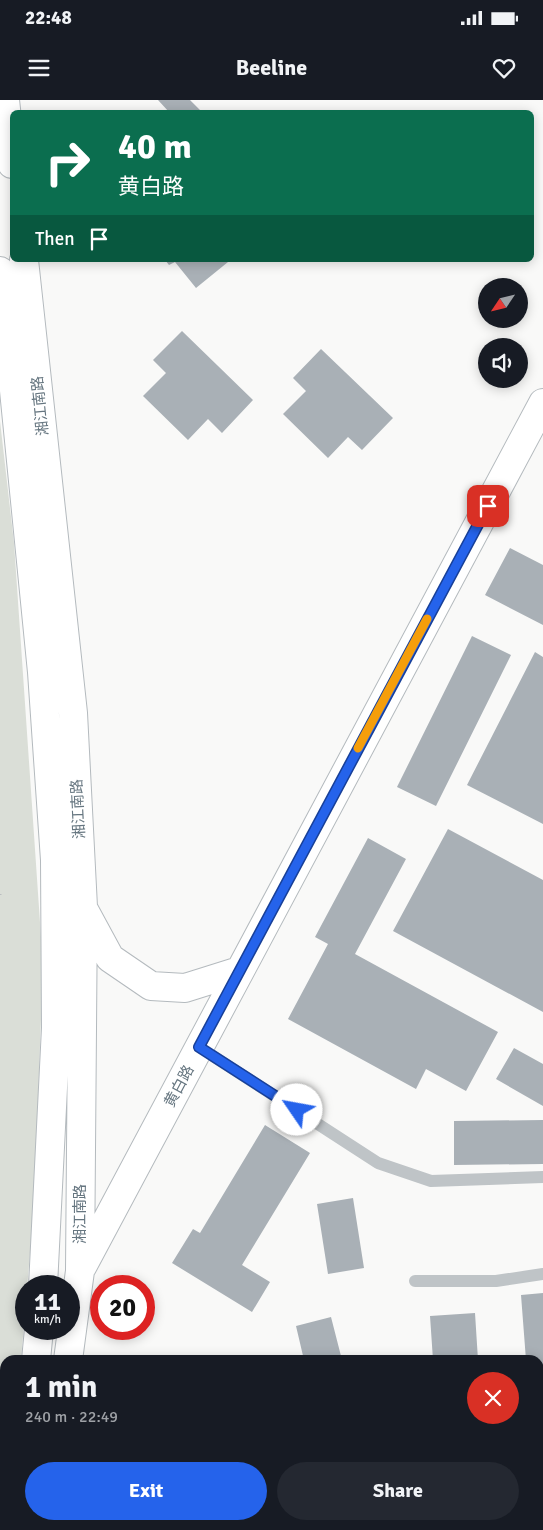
<!DOCTYPE html>
<html lang="en">
<head>
<meta charset="utf-8">
<style>
	body { margin:0; font-family:Signika,"Noto Sans SC",sans-serif; background:#242831; color:#f1f3f6; height:100vh; display:flex; flex-direction:column; font-size:19px; white-space:nowrap }
	* { box-sizing:border-box; margin:0 }
	p { font-size:16px; color:#9ea1a6 }
	.icon { flex:none; width:28px; height:28px; fill:none; stroke:currentColor; stroke-width:2; stroke-linecap:round; stroke-linejoin:round }
	.map { position:relative; flex:1; overflow:hidden }
	.sheet { position:absolute; left:0px; top:1255px; width:544px; height:175px; display:flex; flex-direction:column; background:#171b24; border-radius:15px 15px 0 0; box-shadow:0 2px 12px #0003 }
	.sheet>* { flex:none }
	.guide { position:absolute; left:10px; top:10px; width:524px; height:152px; border-radius:8px; box-shadow:0 2px 12px #0003; background:#0b6e4f; color:#fff; overflow:hidden }
	.needle { width:32px; rotate:235deg }
	.tools { position:absolute; left:478px; top:178px; display:grid; gap:10px }
	.tools a { display:grid; place-items:center; width:50px; height:50px; border-radius:50%; background:#171b24; box-shadow:0 2px 12px #0003; font-size:25px }
	.speed { position:absolute; left:15px; top:1175px; display:flex; gap:10px; font-size:25px; font-weight:700; text-align:center }
	.speed>* { display:grid; place-content:center; width:65px; height:65px; border-radius:50%; background:#171b24; box-shadow:0 2px 12px #0003; line-height:1 }
	.speed small { font-size:12px; font-weight:400 }
	.speed .limit { border:8px solid #d22; background:#fff; color:#111 }
	.pin { position:absolute; display:grid; place-items:center; width:42px; height:42px; color:#fff; margin:-21px; border-radius:10px; box-shadow:0 2px 8px #0006 }
	.me { position:absolute; width:55px; margin:-28px; rotate:303deg; stroke-linejoin:round; filter:drop-shadow(0 0 4px #0008) }
	.turn { display:flex; align-items:center; gap:18px; height:105px; padding:0 25px; font-size:22px }
	.turn .icon { width:65px; height:65px; stroke-width:2.5 }
	.turn b { display:block; font-size:35px; line-height:42px }
	.then { display:flex; align-items:center; height:48px; padding:0 25px; background:#0003; gap:10px; font-size:19px }
	.round { display:grid; place-items:center; flex:none; width:52px; height:52px; border-radius:26px; background:#242831 }
	.overview { display:flex; align-items:center; justify-content:space-between; height:85px; padding:0 25px }
	h1 { font-size:30px; font-weight:700; line-height:38px }
	.button { display:flex; gap:10px; margin-top:auto; padding:10px 25px }
	.button a { flex:1; height:58px; border-radius:30px; background:#2563eb; color:#fff; font-size:20px; font-weight:700; line-height:58px; text-align:center }
	.button a+a { background:#242831; color:#f1f3f6 }
	.status { display:flex; justify-content:space-between; align-items:center; height:35px; padding:0 25px; background:#171b24; direction:ltr }
	.status svg { height:14px; fill:currentColor }
	header { display:flex; justify-content:space-between; align-items:center; height:65px; padding:0 25px; background:#171b24; font-size:22px; font-weight:700 }
	.map>svg:first-child { display:block }
</style>
</head>
<body>
<div class="status"><b>22:48</b><svg viewBox="0 0 49 12"><path d="M0 12V9h3v3zM5 12V6h3v6zM10 12V3h3v9zM15 12V0h3v12zM26 1h20v11H26zM47 4h2v5h-2z"/></svg></div>
<header><svg class="icon" aria-label="menu" viewBox="0 0 24 24"><path d="M4 6h16M4 12h16M4 18h16"/></svg>Beeline<svg class="icon" aria-label="heart" viewBox="0 0 24 24"><path d="M12 20l-8-8c-3-5 5-10 8-4 3-6 11-1 8 4z"/></svg></header>
<div class="map">
<svg width="543" height="1430" viewBox="0 0 543 1430">
	<rect width="100%" height="100%" fill="#f9f9f8"/>
	<!-- green -->
	<path fill="#daded7" d="M0 321 14 443 43 866 34 1105 21 1260H5V1387L0 1414Z"/>
	<!-- building -->
	<path fill="#a9b0b6" d="M158 0H190L202 12H169Z
		M165 160H226L228 162 196 188 175 162 169 165Z
		M182 231 253 300 222 333 208 319 188 340 143 296 166 273 153 260Z
		M321 249 393 318 362 350 348 337 328 358 283 314 306 291 293 278Z
		M510 448 543 465V525L485 495Z
		M472 536 511 555 436 706 397 687Z
		M535 552 543 557V724L467 685Z
		M448 729 543 780V912L393 831Z
		M368 738 406 759 355 854 498 932 466 991 426 969 416 989 288 919 328 844 315 837Z
		M514 948 543 964V1006L496 979Z
		M543 1020V1064L454 1065V1021Z
		M265 1025 310 1053 242 1165 270 1182 252 1212 172 1163 193 1129 200 1133Z
		M353 1098 364 1168 328 1174 317 1104Z
		M543 1193V1323H539V1260H526L521 1195Z
		M475 1213 478 1260H433L430 1216Z
		M331 1217 341 1256 329 1260H304L296 1226Z"/>
	<g fill="none" stroke-linecap="round" stroke-linejoin="round">
		<defs>
			<path id="secondary" d="M5 0 12 64
				M24 160 73 613 83 807 80 1171 68 1260
				M0 171 10 250 42 572 55 760 56 928 43 1186
				M84 810 110 858 151 886 185 888 239 871
				M82 1167 543 303
				M36 1260 39 1229
				M539 1409 543 1408
				M11 1430 12 1425
				M41 1430 42 1425
				M446 1430 469 1425"/>
		</defs>
		<!-- secondary casing -->
		<use href="#secondary" stroke="#b4babe" stroke-width="30"/>
		<!-- path -->
		<path stroke="#babdc0" stroke-width="3" stroke-dasharray="2.5 2.5" stroke-linecap="butt" d="M0 794V795"/>
		<!-- lane -->
		<path stroke="#bfc4c7" stroke-width="12" d="M199 947 378 1063 431 1081 543 1077
			M415 1181H496L543 1174"/>
		<!-- secondary -->
		<use href="#secondary" stroke="#fff" stroke-width="28"/>
	</g>
	<g fill="none" stroke-linecap="round" stroke-linejoin="round">
		<defs>
			<path id="route" d="M297 1010 199 947 488 406"/>
		</defs>
		<!-- route casing -->
		<use href="#route" stroke="#184099" stroke-width="12"/>
		<!-- route -->
		<use href="#route" stroke="#2563eb" stroke-width="9"/>
		<!-- slow -->
		<path stroke="#f59e0b" stroke-width="9" d="M358 648 427 519"/>
	</g>
	<g text-anchor="middle" stroke-width="5" stroke-linejoin="round" paint-order="stroke">
		<!-- street labels -->
		<g font-size="15" fill="#667680" stroke="#fff">
			<text transform="translate(40 306) rotate(-96)" y="5">湘江南路</text>
			<text transform="translate(78 709) rotate(-93)" y="5">湘江南路</text>
			<text transform="translate(179 986) rotate(-62)" y="5">黄白路</text>
			<text transform="translate(80 1114) rotate(-90)" y="5">湘江南路</text>
		</g>
	</g>
</svg>
<div class="tools">
<a><svg class="needle" viewBox="-14 -14 28 28"><path d="M0-13l5 13h-10z" fill="#e53935"/><path d="M0 13l5-13h-10z" fill="#9ea1a6"/></svg></a>
<a><svg class="icon" aria-label="sound" viewBox="0 0 24 24"><path d="M4 9h4l5-4v14l-5-4H4zM17 9q2 3 0 6"/></svg></a>
</div>
<div class="speed"><div>11<small>km/h</small></div><div class="limit">20</div></div>
<div class="pin" style="left:488px;top:406px;background:#d93025"><svg class="icon" aria-label="arrive" viewBox="0 0 24 24"><path d="M6 21V4h12l-3 4 3 4H6"/></svg></div>
<svg class="me" style="left:297px;top:1010px" viewBox="-20 -20 40 40"><circle r="19" fill="#fff"/><path d="M0-13L10 11 0 6-10 11z" fill="#2563eb"/></svg>
<div class="guide">
<div class="turn"><svg class="icon" aria-label="right" viewBox="0 0 24 24"><path d="M7 20v-9h11M14 6l5 5-5 5"/></svg><div><b>40 m</b>黄白路</div></div>
<div class="then">Then<svg class="icon" aria-label="arrive" viewBox="0 0 24 24"><path d="M6 21V4h12l-3 4 3 4H6"/></svg></div>
</div>
<section class="sheet">
<div class="overview"><div><h1>1 min</h1><p>240 m · 22:49</p></div><a class="round" style="background:#d93025;color:#fff"><svg class="icon" aria-label="close" viewBox="0 0 24 24"><path d="M6 6l12 12M18 6L6 18"/></svg></a></div>
<div class="button"><a>Exit</a><a>Share</a></div>
</section>
</div>
</body>
</html>
